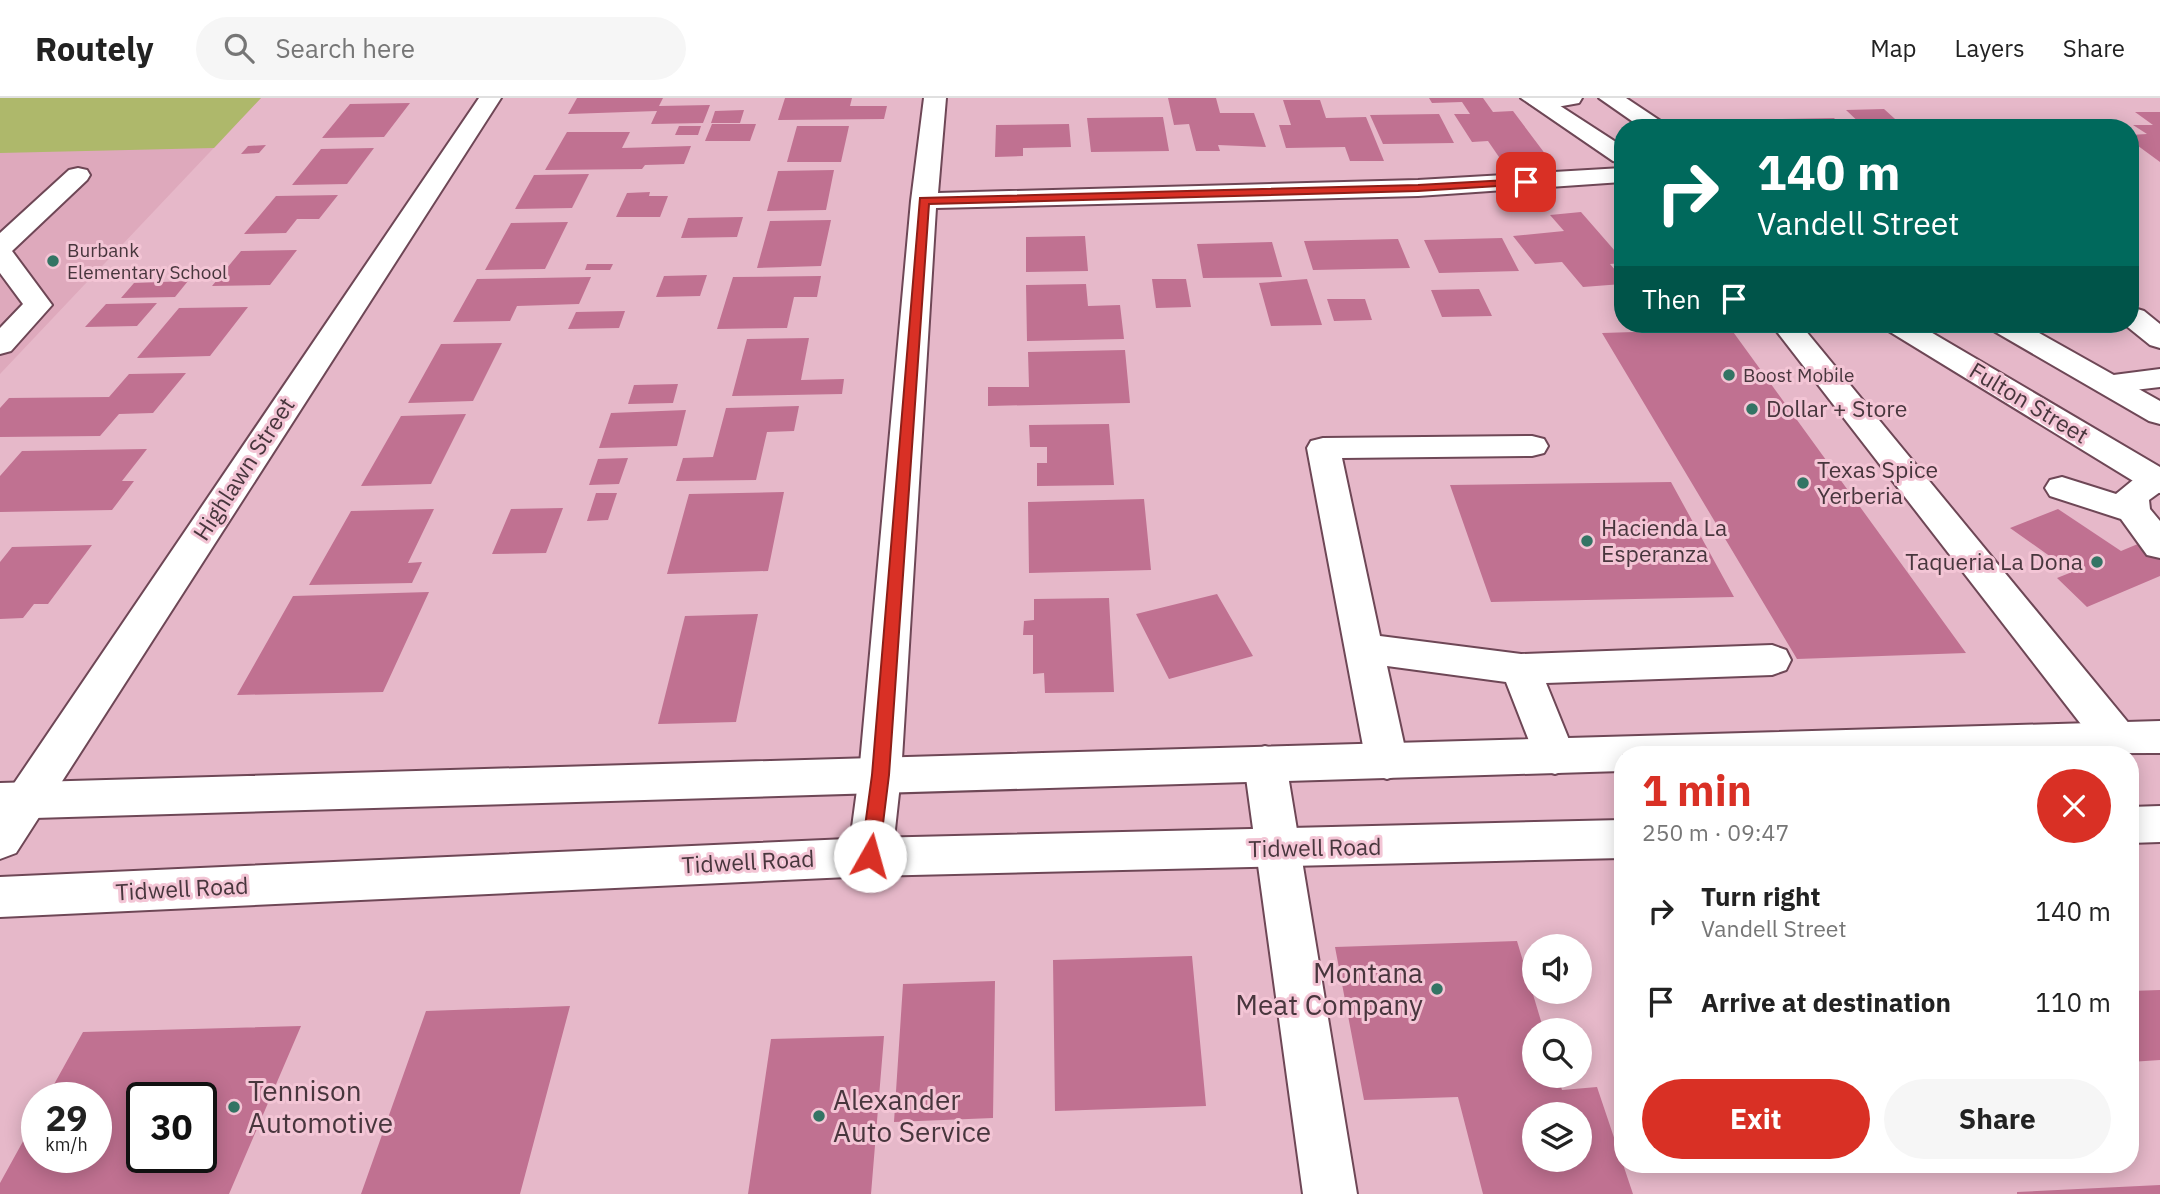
<!DOCTYPE html>
<html lang="en">
<head>
<meta charset="utf-8">
<style>
	body { margin:0; font-family:"IBM Plex Sans",sans-serif; background:#f6f6f6; color:#222; height:100vh; display:flex; flex-direction:column; font-size:26px; white-space:nowrap }
	* { box-sizing:border-box; margin:0 }
	p { font-size:23px; color:#767676 }
	.icon { flex:none; width:38px; height:38px; fill:none; stroke:currentColor; stroke-width:2; stroke-linecap:round; stroke-linejoin:round }
	.map { position:relative; flex:1; overflow:hidden }
	.details { position:absolute; left:1614px; top:648px; width:525px; height:427px; display:flex; flex-direction:column; background:#fff; border-radius:28px; box-shadow:0 4px 18px #0003 }
	.details>* { flex:none }
	.hud { position:absolute; left:1614px; top:21px; width:525px; height:214px; border-radius:28px; box-shadow:0 4px 18px #0003; background:#00695c; color:#fff; overflow:hidden }
	.buttons { position:absolute; left:1522px; top:836px; display:grid; gap:14px }
	.buttons a { display:grid; place-items:center; width:70px; height:70px; border-radius:50%; background:#fff; box-shadow:0 4px 18px #0003; font-size:35px }
	.speed { position:absolute; left:21px; top:984px; display:flex; gap:14px; font-size:35px; font-weight:700; text-align:center }
	.speed>* { display:grid; place-content:center; width:91px; height:91px; border-radius:50%; background:#fff; box-shadow:0 4px 18px #0003; line-height:1 }
	.speed small { font-size:18px; font-weight:400 }
	.speed .limit { border:4px solid #111; border-radius:10px; background:#fff; color:#111 }
	.pin { position:absolute; display:grid; place-items:center; width:60px; height:60px; color:#fff; margin:-30px; border-radius:14px; box-shadow:0 4px 10px #0006 }
	.me { position:absolute; width:77px; margin:-38px; rotate:7deg; stroke-linejoin:round; filter:drop-shadow(0 0 5px #0008) }
	.turn { display:flex; align-items:center; gap:24px; height:147px; padding:0 28px; font-size:32px }
	.turn .icon { width:91px; height:91px; stroke-width:2.5 }
	.turn b { display:block; font-size:49px; line-height:60px }
	.then { display:flex; align-items:center; height:66px; padding:0 28px; background:#0003; gap:14px; font-size:26px }
	.round { display:grid; place-items:center; flex:none; width:74px; height:74px; border-radius:37px; background:#f6f6f6 }
	.overview { display:flex; align-items:center; justify-content:space-between; height:119px; padding:0 28px }
	h1 { font-size:42px; font-weight:700; line-height:52px; color:#d93025 }
	.cta { display:flex; gap:14px; margin-top:auto; padding:14px 28px }
	.cta a { flex:1; height:80px; border-radius:42px; background:#d93025; color:#fff; font-size:28px; font-weight:700; line-height:80px; text-align:center }
	.cta a+a { background:#f6f6f6; color:#222 }
	ul { padding:0; list-style:none }
	li { display:flex; align-items:center; gap:21px; height:91px; padding:0 28px }
	li div { flex:1 }
	li b { display:block; font-size:26px }
	li em { font-style:normal }
	header { display:flex; align-items:center; gap:42px; box-sizing:border-box; height:98px; padding:0 35px; background:#fff; border-bottom:2px solid #e0e0e0 }
	header strong { font-size:33px }
	nav { display:flex; gap:38px; margin-inline-start:auto; font-size:24px }
	.search { width:490px; height:63px; background:#f6f6f6; display:flex; align-items:center; gap:18px; box-sizing:border-box; padding:0 24px; border-radius:38px; color:#767676; font-size:26px }
	.map>svg:first-child { display:block }
</style>
</head>
<body>
<header>
<strong>Routely</strong>
<div class="search"><svg class="icon" aria-label="search" viewBox="0 0 24 24"><circle cx="10" cy="10" r="6"/><path d="M15 15l6 6"/></svg>Search here</div>
<nav><a>Map</a><a>Layers</a><a>Share</a></nav>
</header>
<div class="map">
<svg width="2160" height="1096" viewBox="0 0 2160 1096">
	<rect width="100%" height="100%" fill="#e6b8c9"/>
	<!-- built -->
	<path fill="#dea9bc" d="M0 0H261L0 276Z"/>
	<!-- green -->
	<path fill="#aeb86b" d="M0 0H261L214 50 0 55Z"/>
	<!-- building -->
	<path fill="#c07191" fill-rule="evenodd" d="M577 0H663L659 8 710 7 703 25 651 26 657 13 568 16Z
		M785 0H852L850 8H887L884 21 778 22Z
		M1168 0H1216L1220 15H1254L1266 49 1218 47 1220 53H1196L1189 26 1174 27Z
		M1429 0H1483L1493 14 1513 13 1546 57 1499 59 1488 43 1472 44 1454 16H1470L1462 4 1432 5Z
		M1283 2H1320L1326 20 1366 19 1384 63H1350L1345 49 1286 50 1279 27H1291Z
		M410 5 384 39 322 40 350 6Z
		M1884 11 1905 30H1865L1846 12Z
		M744 12 740 25H711L715 13Z
		M2135 14H2160V64L2130 42V37L2147 36 2133 27H2153Z
		M1439 16 1454 45 1383 46 1370 17Z
		M1163 19 1169 53 1091 54 1087 20Z
		M1834 20 1844 30H1790L1782 21Z
		M712 26H756L750 43H705Z
		M1069 26 1071 49 1023 50V58L995 59 996 27Z
		M679 28H701L698 37H675Z
		M797 28H849L841 64H787Z
		M567 34H630L622 50 691 48 684 66 645 67 642 71 545 72Z
		M266 47 259 55 241 56 248 48Z
		M374 50 347 86 292 87 321 51Z
		M834 72 826 112 767 113 778 73Z
		M589 76 572 110 515 111 534 77Z
		M650 94 649 98H668L660 119H616L627 95Z
		M338 97 319 121H297L286 135 244 136 276 98Z
		M1581 114 1622 161V165L1610 166 1622 180V186L1583 189 1562 164 1535 166 1513 138 1564 133 1550 117Z
		M743 119 737 139 681 140 688 120Z
		M831 122 821 168 757 170 770 123Z
		M568 124 545 171 485 172 511 125Z
		M1085 138 1088 173 1026 174V139Z
		M1502 140 1519 173 1439 175 1424 142Z
		M1398 141 1410 170 1313 172 1304 143Z
		M1272 144 1282 179 1203 180 1197 146Z
		M297 152 270 187 212 188 241 153Z
		M587 166H613L610 172H585Z
		M707 177 700 198 656 199 664 178Z
		M821 178 817 199H794L787 230 717 231 733 179Z
		M591 179 579 206 517 208 510 223 453 224 477 181Z
		M1152 181H1186L1191 209 1156 210Z
		M1307 181 1322 227 1271 228 1259 185Z
		M188 183 175 199 121 200 134 185Z
		M1086 186 1088 208 1120 207 1124 241 1027 243 1026 187Z
		M1479 191 1492 218 1442 219 1431 192Z
		M1327 201H1365L1372 222 1334 223Z
		M157 205 137 228 85 229 106 206Z
		M248 209 210 258 137 260 179 210Z
		M625 213 619 230 568 231 576 214Z
		M1731 231 1966 555 1797 561 1602 235Z
		M809 240 801 282 844 281 842 296 732 298 747 241Z
		M502 245 473 303 408 305 441 246Z
		M1125 252 1130 305 988 308V289H1029L1028 254Z
		M186 275 153 315 119 316 100 338 0 339V310L9 300 109 299 129 276Z
		M678 286 673 305 628 306 634 287Z
		M799 308 794 333 767 334 756 382 676 383 683 360 713 359 726 310Z
		M686 312 677 348 599 350 611 315Z
		M466 316 431 386 361 388 401 318Z
		M1109 326 1114 387 1037 388V365H1047V349H1030L1029 327Z
		M147 351 122 383H134L112 412 0 414V378L22 353Z
		M628 360 619 386 589 387 598 361Z
		M1671 384 1734 499 1491 504 1450 387Z
		M784 394 768 473 667 476 689 396Z
		M596 395H617L608 422 587 423Z
		M1144 401 1151 472 1029 475 1028 404Z
		M563 410 546 455 492 456 511 411Z
		M434 411 408 465 422 464 412 485 309 487 351 413Z
		M2058 411 2121 453 2157 438 2160 440V478L2087 509 2057 480 2072 474 2010 430Z
		M92 447 48 506H34L23 520 0 521V464L12 449Z
		M429 494 383 594 237 597 293 498Z
		M1217 496 1253 558 1169 581 1136 516Z
		M1109 500 1114 594 1045 595 1044 575 1033 576V537H1023L1024 523 1034 522V501Z
		M758 516 736 624 658 626 685 518Z
		M1517 843 1544 933H1535V978H1558L1562 992 1597 989 1633 1096H1483L1458 999 1364 1002 1335 849ZM1535 1017H1580V1062H1535Z
		M1192 858 1206 1008 1055 1013 1053 862Z
		M995 883 993 1020 894 1024 903 886Z
		M2160 892V962L2130 964V893Z
		M570 908 520 1096H361L426 913Z
		M301 928 229 1096H0V1085L37 1018V1059H96V999H47L83 934ZM142 999H201V1059H142Z
		M884 938 871 1096H748L771 941Z
		M2160 1087V1096H2017V1094Z"/>
	<g fill="none" stroke-linecap="round" stroke-linejoin="round">
		<defs>
			<path id="minor" d="M479 0H501L16 755 0 761V706Z
				M924 0H946L938 95 1418 82 1622 70V84L1418 98 936 110 901 677 892 759 886 773 870 778 854 773 848 759 859 677 911 103Z
				M1532 0H1582L1579 5 1540 12 1529 5Z
				M78 70 87 72 90 77 87 82 12 153 52 207 11 253 0 256V230L23 206 0 175V135L69 72Z
				M2134 210 2144 213 2160 226V250L2150 247 2124 226H2130V211Z
				M1771 226H1800L2131 628 2137 640 2131 652 2116 656 2101 652Z
				M2160 271V289L2109 295 2098 293 2094 286 2098 279Z
				M1532 338 1544 341 1548 348 1544 355 1532 358 1342 360 1380 538 1521 556 1772 547 1786 552 1791 562 1786 572 1772 577 1546 585 1576 659 1570 671 1555 676 1540 671 1506 584 1387 568 1408 664 1402 676 1387 681 1372 676 1366 664 1307 350 1311 343 1323 340Z
				M2156 370 2160 371V394L2149 402 2150 411 2160 423V460L2147 457 2121 421 2050 398 2045 390 2050 382 2062 379 2116 396 2144 373Z
				M1265 648 1280 653 1286 665 1357 1096H1303L1244 665 1250 653Z"/>
			<path id="major" d="M1521 0H1548L1622 48V65L1613 63Z
				M1599 0H1626L1671 30H1642Z
				M1882 226H1917L2160 369V395L2148 392 1887 232Z
				M1987 226H2023L2160 303V326L2149 323 1992 232Z
				M2160 623V655L1622 656V673L0 721V685Z
				M2160 708V744L2130 745V709Z
				M1622 722V760L870 778 0 819V779L870 740Z"/>
		</defs>
		<!-- minor casing -->
		<use href="#minor" stroke="#6e4756" stroke-width="4"/>
		<!-- major casing -->
		<use href="#major" stroke="#6e4756" stroke-width="4"/>
		<!-- minor -->
		<use href="#minor" fill="#fff" fill-rule="evenodd"/>
		<!-- major -->
		<use href="#major" fill="#fff" fill-rule="evenodd"/>
	</g>
	<!-- route -->
	<path fill="#d93025" stroke="#8d1f18" stroke-width="2" d="M1526 81H1529V86L1418 93 929 106 889 677 879 758 876 764H863L861 758 872 677 920 100 1418 87Z"/>
	<!-- markers -->
	<g fill="#337464" stroke="#f3c5d5" stroke-width="2.5">
		<circle cx="53" cy="163" r="7"/>
		<circle cx="1729" cy="277" r="7"/>
		<circle cx="1752" cy="311" r="7"/>
		<circle cx="1803" cy="385" r="7"/>
		<circle cx="1587" cy="443" r="7"/>
		<circle cx="2097" cy="464" r="7"/>
		<circle cx="1437" cy="891" r="7"/>
		<circle cx="234" cy="1009" r="7"/>
		<circle cx="819" cy="1018" r="7"/>
	</g>
	<g text-anchor="middle" stroke-width="6" stroke-linejoin="round" paint-order="stroke">
		<!-- far-poi labels -->
		<g font-size="19" fill="#48363d" stroke="#f3c5d5" text-anchor="start">
			<text x="67" y="159">Burbank<tspan x="67" dy="22">Elementary School</tspan></text>
			<text x="1743" y="284">Boost Mobile</text>
		</g>
		<!-- street labels -->
		<g font-size="23" fill="#48363d" stroke="#f3c5d5">
			<text transform="translate(2029 305) rotate(31)" y="8">Fulton Street</text>
			<text transform="translate(244 371) rotate(-57)" y="8">Highlawn Street</text>
			<text transform="translate(1315 750) rotate(-1)" y="8">Tidwell Road</text>
			<text transform="translate(748 764) rotate(-3)" y="8">Tidwell Road</text>
			<text transform="translate(182 791) rotate(-3)" y="8">Tidwell Road</text>
		</g>
		<!-- poi labels -->
		<g font-size="23" fill="#48363d" stroke="#f3c5d5" text-anchor="start">
			<text x="1766" y="319">Dollar + Store</text>
			<text x="1817" y="380">Texas Spice<tspan x="1817" dy="26">Yerberia</tspan></text>
			<text x="1601" y="438">Hacienda La<tspan x="1601" dy="26">Esperanza</tspan></text>
			<text x="2083" y="472" text-anchor="end">Taqueria La Dona</text>
		</g>
		<!-- near-poi labels -->
		<g font-size="28" fill="#48363d" stroke="#f3c5d5" text-anchor="start">
			<text x="1423" y="885" text-anchor="end">Montana<tspan x="1423" dy="32">Meat Company</tspan></text>
			<text x="248" y="1003">Tennison<tspan x="248" dy="32">Automotive</tspan></text>
			<text x="833" y="1012">Alexander<tspan x="833" dy="32">Auto Service</tspan></text>
		</g>
	</g>
</svg>
<div class="buttons">
<a><svg class="icon" aria-label="sound" viewBox="0 0 24 24"><path d="M4 9h4l5-4v14l-5-4H4zM17 9q2 3 0 6"/></svg></a>
<a><svg class="icon" aria-label="search" viewBox="0 0 24 24"><circle cx="10" cy="10" r="6"/><path d="M15 15l6 6"/></svg></a>
<a><svg class="icon" aria-label="layers" viewBox="0 0 24 24"><path d="M12 4l9 5-9 5-9-5zM3 14l9 5 9-5"/></svg></a>
</div>
<div class="speed"><div>29<small>km/h</small></div><div class="limit">30</div></div>
<div class="pin" style="left:1526px;top:84px;background:#d93025"><svg class="icon" aria-label="arrive" viewBox="0 0 24 24"><path d="M6 21V4h12l-3 4 3 4H6"/></svg></div>
<svg class="me" style="left:870px;top:758px" viewBox="-20 -20 40 40"><circle r="19" fill="#fff"/><path d="M0-13L10 11 0 6-10 11z" fill="#d93025"/></svg>
<div class="hud">
<div class="turn"><svg class="icon" aria-label="right" viewBox="0 0 24 24"><path d="M7 20v-9h11M14 6l5 5-5 5"/></svg><div><b>140 m</b>Vandell Street</div></div>
<div class="then">Then<svg class="icon" aria-label="arrive" viewBox="0 0 24 24"><path d="M6 21V4h12l-3 4 3 4H6"/></svg></div>
</div>
<section class="details">
<div class="overview"><div><h1>1 min</h1><p>250 m · 09:47</p></div><a class="round" style="background:#d93025;color:#fff"><svg class="icon" aria-label="close" viewBox="0 0 24 24"><path d="M6 6l12 12M18 6L6 18"/></svg></a></div>
<ul>
<li><svg class="icon" aria-label="right" viewBox="0 0 24 24"><path d="M7 20v-9h11M14 6l5 5-5 5"/></svg><div><b>Turn right</b><p>Vandell Street</p></div><em>140 m</em></li>
<li><svg class="icon" aria-label="arrive" viewBox="0 0 24 24"><path d="M6 21V4h12l-3 4 3 4H6"/></svg><div><b>Arrive at destination</b></div><em>110 m</em></li>
</ul>
<div class="cta"><a>Exit</a><a>Share</a></div>
</section>
</div>
</body>
</html>
